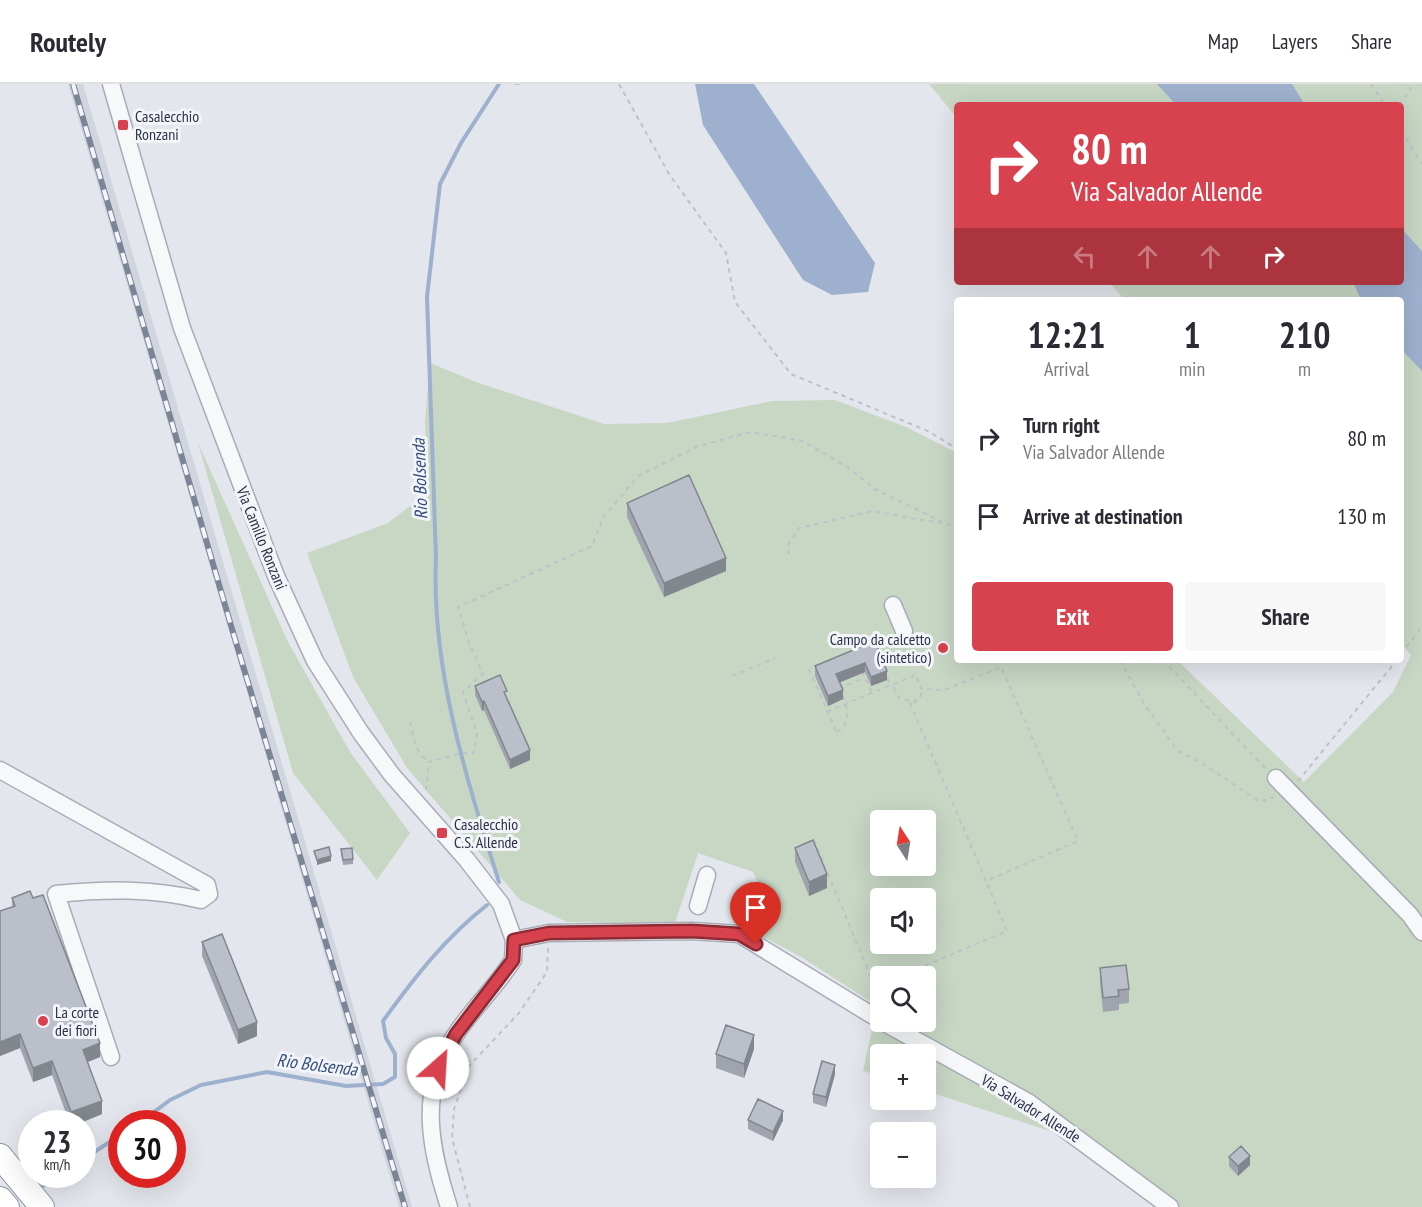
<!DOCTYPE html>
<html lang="en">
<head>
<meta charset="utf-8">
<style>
	body { margin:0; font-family:"PT Sans Narrow",sans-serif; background:#f7f7f7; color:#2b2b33; height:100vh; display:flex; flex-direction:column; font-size:22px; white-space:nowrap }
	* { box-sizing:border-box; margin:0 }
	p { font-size:20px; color:#7c7c81 }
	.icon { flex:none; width:33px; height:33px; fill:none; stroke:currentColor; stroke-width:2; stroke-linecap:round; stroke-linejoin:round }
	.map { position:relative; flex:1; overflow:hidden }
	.drawer { position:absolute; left:954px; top:213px; width:450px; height:366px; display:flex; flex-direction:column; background:#fff; border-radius:6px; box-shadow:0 6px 24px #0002 }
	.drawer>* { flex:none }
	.hud { position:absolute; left:954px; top:18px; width:450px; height:183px; border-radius:6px; box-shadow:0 6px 24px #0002; background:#d7424e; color:#fff; overflow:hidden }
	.needle { width:39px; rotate:348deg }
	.tools { position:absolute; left:870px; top:726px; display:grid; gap:12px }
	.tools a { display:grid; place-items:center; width:66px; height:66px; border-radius:6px; background:#fff; box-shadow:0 6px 24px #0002; font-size:30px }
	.speed { position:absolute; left:18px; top:1026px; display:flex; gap:12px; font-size:30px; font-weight:700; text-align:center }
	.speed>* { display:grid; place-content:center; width:78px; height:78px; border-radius:50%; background:#fff; box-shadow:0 6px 24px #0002; line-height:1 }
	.speed small { font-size:15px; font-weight:400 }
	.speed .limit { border:9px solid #d22; background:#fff; color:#111 }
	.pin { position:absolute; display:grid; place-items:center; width:51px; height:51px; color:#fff; margin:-62px -26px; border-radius:50% 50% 50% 0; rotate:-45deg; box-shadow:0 0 6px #0007 }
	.pin .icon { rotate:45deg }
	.me { position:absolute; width:66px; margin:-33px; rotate:26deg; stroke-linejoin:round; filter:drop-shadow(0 0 4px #0008) }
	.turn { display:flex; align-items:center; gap:21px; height:126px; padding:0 18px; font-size:27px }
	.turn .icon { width:78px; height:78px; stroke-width:2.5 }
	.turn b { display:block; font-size:42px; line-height:51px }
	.lanes { display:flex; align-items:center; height:57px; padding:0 18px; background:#0003; justify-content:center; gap:30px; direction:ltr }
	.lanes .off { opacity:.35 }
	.eta { display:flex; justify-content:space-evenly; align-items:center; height:102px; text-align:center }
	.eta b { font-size:36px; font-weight:700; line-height:42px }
	.primary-button { display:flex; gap:12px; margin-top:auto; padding:12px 18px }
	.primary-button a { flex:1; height:69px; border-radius:6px; background:#d7424e; color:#fff; font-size:24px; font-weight:700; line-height:69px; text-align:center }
	.primary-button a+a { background:#f7f7f7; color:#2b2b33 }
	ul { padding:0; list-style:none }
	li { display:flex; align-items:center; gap:18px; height:78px; padding:0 18px }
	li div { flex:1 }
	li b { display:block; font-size:22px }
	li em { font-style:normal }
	header { display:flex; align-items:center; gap:36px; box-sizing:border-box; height:84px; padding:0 30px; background:#fff; border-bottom:2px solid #e1e1e2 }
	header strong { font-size:28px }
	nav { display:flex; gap:33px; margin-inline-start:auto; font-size:21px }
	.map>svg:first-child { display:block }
</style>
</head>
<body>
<header>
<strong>Routely</strong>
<nav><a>Map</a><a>Layers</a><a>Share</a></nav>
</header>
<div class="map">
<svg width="1422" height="1123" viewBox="0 0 1422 1123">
	<rect width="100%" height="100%" fill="#e3e6ec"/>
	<!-- built -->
	<path fill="#d1d5de" d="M68 0H83L412 1123H399Z"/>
	<!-- green -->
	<path fill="#c7d7c4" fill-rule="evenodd" d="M929 0H1422V1123H1165L1059 1050 926 1007V970H880V992L863 987 877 922 803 874 756 849 769 823 753 788 698 769 675 839 567 838 520 816 407 684 353 593 307 469 388 439 428 408 425 338 430 279 476 298 604 340 667 339 772 317 835 316 906 343 957 369V576H1177L1304 698 1393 608 1411 571 1401 559V216H1125L1109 198H1401V21H957V34ZM880 736H926V782H880ZM880 814H926V860H880ZM880 892H926V938H880Z
		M198 359 287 556 350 668 410 749 377 796 293 689Z"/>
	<!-- water -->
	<path fill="#9db1ce" d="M695 0H754L875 179 868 208 832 211 803 196 703 41Z
		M1157 0H1292L1305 21H1176Z
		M1401 144 1422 167V287L1401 265V216H1361L1353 198H1401Z"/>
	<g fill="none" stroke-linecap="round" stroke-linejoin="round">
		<!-- stream -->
		<path stroke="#9db1ce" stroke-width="4" d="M499 0 461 59 440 100 427 213 436 474C431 584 466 693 499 798
			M138 1040 170 1016 201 1001 267 988 346 1002 383 1000 395 993V970L386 954 383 937C414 894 445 854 487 821
			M82 1076 122 1050
			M38 1105 61 1090"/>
		<defs>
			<path id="minor" d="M111 0 182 244 276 492 315 577 361 649 392 691 467 776 501 820 514 856 513 876C496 903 473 924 456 950 417 1007 430 1063 449 1123
				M893 521 904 547
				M0 686 207 801 209 810 201 816C152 804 106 805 56 810L111 973
				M1276 694 1410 831 1422 848
				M698 822 707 791
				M514 856 549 849 692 847 739 850 880 936
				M883 938 1028 1018 1170 1123"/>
			<path id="highway" d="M0 1072 42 1123
				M0 1115 7 1123"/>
		</defs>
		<!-- minor casing -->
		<use href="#minor" stroke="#a8acb7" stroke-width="19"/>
		<!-- highway casing -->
		<use href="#highway" stroke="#8a92a4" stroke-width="26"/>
		<!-- path -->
		<path stroke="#bec1c8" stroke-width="2" stroke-dasharray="4.5 4.5" stroke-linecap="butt" d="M515 0H524
			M619 0 669 90 726 169 735 218 791 290 930 348 957 365
			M1371 0 1385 21
			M1399 21 1410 7 1411 0
			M1401 47 1422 80
			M789 470 788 461 799 444 872 427 957 442
			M1401 570 1422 543
			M1120 576 1144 620 1178 667 1203 680 1260 718 1274 713
			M1163 576 1265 684
			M809 585 838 652
			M862 587 872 609
			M732 592 775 574
			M839 604 864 594
			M910 619 986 797 1078 757 1001 583 944 606 921 605 916 591 892 601 899 614 915 618 921 612V605
			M827 628 890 601 887 593
			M410 638C414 654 415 669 429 678
			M837 648C851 640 848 623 842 610
			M1298 697 1397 576
			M426 706 429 678 461 669H474L477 650 463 608 483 590 469 559 458 523 592 462 603 434 638 392 698 362 751 348 803 357 847 383 875 405 944 439
			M814 756 875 903 880 901
			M900 892 1007 847 986 797
			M470 1123 452 1054 454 1025 469 982 519 929 547 888 548 863"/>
		<!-- minor -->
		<use href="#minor" stroke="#f7f8fa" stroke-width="16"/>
		<!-- highway -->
		<use href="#highway" stroke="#fff" stroke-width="24"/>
		<defs>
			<path id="rail" d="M73 0 232 545 405 1123"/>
		</defs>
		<!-- rail casing -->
		<use href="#rail" stroke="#7c8497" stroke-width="6"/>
		<!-- rail -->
		<use href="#rail" stroke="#f3f5f9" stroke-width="4" stroke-dasharray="11" stroke-linecap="butt"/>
	</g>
	<!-- wall -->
	<path fill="#a0a4ae" d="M627 419 726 487 664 513 627 433Z
		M875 557 887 596 871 602 865 588 840 598 843 615 828 622 815 592V582Z
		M475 602 507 614 530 676 510 685 484 626 482 627 475 611Z
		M795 764 827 804 809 812 795 778Z
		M341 769 353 775V780L343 781Z
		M12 814 100 973 87 978 102 1030 78 1040H70L52 991 33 998 20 964 0 972V827L12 823Z
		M202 858 257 952 238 960 202 872Z
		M1100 884 1129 905V919L1119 920V926L1103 928 1100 898Z
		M754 965 744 994 716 984V970Z
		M835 990 826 1023 813 1019V1010Z
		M748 1036H783L773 1057 748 1045Z
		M1229 1073 1250 1081 1238 1092 1229 1082Z"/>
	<!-- shaded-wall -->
	<path fill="#82868d" d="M726 474V487L664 513V499Z
		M865 579V588L836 600V590Z
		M887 587V596L871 602V593Z
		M843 606V615L828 622V612Z
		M484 617V626L482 627V618Z
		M530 666V676L510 685V676Z
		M331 772V777L317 781V776Z
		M827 790V804L809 812V798Z
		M257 938V952L238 960V946Z
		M20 950V964L0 972V958Z
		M754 951V965L744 994V980Z
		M100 959V973L83 980V966Z
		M52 977V991L33 998V984Z
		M835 981V990L826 1023V1013Z
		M102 1017V1030L78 1040H71V1028Z
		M783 1027V1036L773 1057V1048Z
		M1250 1072V1081L1238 1092V1082Z"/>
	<!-- building -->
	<path fill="#babfca" stroke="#82868d" stroke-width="1.5" d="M689 391 726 474 664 499 627 419Z
		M875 557 887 587 871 593 865 579 836 590 843 606 828 612 815 582Z
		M500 591 507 607 504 608 530 666 510 676 484 617 482 618 475 602Z
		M813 756 827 790 809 798 795 764Z
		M329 763 331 772 317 776 314 767Z
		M352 764 353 775 343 776 341 765Z
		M30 807 33 814 43 811 100 959 83 966 102 1017 71 1028 52 977 33 984 20 950 0 958V827L15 822 12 814Z
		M222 850 257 938 238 946 202 858Z
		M1126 881 1129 905 1118 906 1119 912 1103 914 1100 884Z
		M726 941 754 951 744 980 716 970Z
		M822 977 835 981 826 1013 813 1010Z
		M758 1015 783 1027 773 1048 748 1036Z
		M1241 1062 1250 1072 1238 1082 1229 1073Z"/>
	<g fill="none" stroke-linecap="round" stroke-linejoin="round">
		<defs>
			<path id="route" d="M438 984 456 950 513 876 514 856 549 849 692 847 739 850 756 860"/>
		</defs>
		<!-- route casing -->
		<use href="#route" stroke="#8c2b33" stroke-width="15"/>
		<!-- route -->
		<use href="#route" stroke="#d7424e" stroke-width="10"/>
	</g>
	<!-- markers -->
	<g fill="#d7424e" stroke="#f3f5f9" stroke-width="2">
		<rect x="117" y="35" width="12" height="12" rx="3"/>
		<circle cx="943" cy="564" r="6"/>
		<rect x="436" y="743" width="12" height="12" rx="3"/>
		<circle cx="43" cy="937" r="6"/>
	</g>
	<g text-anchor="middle" stroke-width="6" stroke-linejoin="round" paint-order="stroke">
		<!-- poi labels -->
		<g font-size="16" fill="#2a3246" stroke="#f3f5f9" text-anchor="start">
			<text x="135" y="38">Casalecchio<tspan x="135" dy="18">Ronzani</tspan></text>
			<text x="931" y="561" text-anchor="end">Campo da calcetto<tspan x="931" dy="18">(sintetico)</tspan></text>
			<text x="454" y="746">Casalecchio<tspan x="454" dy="18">C.S. Allende</tspan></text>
			<text x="55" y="934">La corte<tspan x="55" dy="18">dei fiori</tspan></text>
		</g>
		<!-- street labels -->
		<g font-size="16" fill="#2a3246" stroke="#f3f5f9">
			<text transform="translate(262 454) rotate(68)" y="6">Via Camillo Ronzani</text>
			<text transform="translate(1031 1024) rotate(32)" y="6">Via Salvador Allende</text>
		</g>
		<!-- water labels -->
		<g font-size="18" font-style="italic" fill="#314d7d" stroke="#f3f5f9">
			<text transform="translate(420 395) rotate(-92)" y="6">Rio Bolsenda</text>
			<text transform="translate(317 981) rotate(7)" y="6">Rio Bolsenda</text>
		</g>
	</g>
</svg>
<div class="tools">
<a><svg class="needle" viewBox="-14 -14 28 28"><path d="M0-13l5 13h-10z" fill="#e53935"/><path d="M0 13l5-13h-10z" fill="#7c7c81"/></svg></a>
<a><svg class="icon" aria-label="sound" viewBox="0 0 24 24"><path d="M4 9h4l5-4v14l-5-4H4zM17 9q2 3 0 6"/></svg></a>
<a><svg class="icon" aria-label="search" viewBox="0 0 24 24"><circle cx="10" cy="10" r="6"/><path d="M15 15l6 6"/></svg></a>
<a>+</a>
<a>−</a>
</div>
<div class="speed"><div>23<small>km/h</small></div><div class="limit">30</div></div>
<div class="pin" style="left:756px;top:860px;background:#d93025"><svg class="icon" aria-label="arrive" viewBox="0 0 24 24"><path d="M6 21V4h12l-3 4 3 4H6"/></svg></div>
<svg class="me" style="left:438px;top:984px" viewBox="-20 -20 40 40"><circle r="19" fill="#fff"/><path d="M0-13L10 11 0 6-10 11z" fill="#d7424e"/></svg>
<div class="hud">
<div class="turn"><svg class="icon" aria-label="right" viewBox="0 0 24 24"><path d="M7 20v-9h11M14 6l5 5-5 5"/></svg><div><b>80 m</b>Via Salvador Allende</div></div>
<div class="lanes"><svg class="icon off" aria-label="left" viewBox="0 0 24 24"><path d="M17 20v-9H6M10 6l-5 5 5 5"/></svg><svg class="icon off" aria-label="ahead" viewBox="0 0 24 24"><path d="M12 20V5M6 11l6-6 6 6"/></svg><svg class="icon off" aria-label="ahead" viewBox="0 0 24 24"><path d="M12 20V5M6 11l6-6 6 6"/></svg><svg class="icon" aria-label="right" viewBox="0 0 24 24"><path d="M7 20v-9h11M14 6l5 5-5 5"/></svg></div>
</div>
<section class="drawer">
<div class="eta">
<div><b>12:21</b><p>Arrival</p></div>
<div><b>1</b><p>min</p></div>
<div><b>210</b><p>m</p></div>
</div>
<ul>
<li><svg class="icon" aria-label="right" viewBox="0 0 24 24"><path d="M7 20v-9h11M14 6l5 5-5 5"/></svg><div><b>Turn right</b><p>Via Salvador Allende</p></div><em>80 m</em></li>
<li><svg class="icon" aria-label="arrive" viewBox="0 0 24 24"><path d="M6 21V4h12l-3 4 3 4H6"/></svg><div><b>Arrive at destination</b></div><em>130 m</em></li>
</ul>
<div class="primary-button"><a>Exit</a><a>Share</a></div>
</section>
</div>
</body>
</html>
